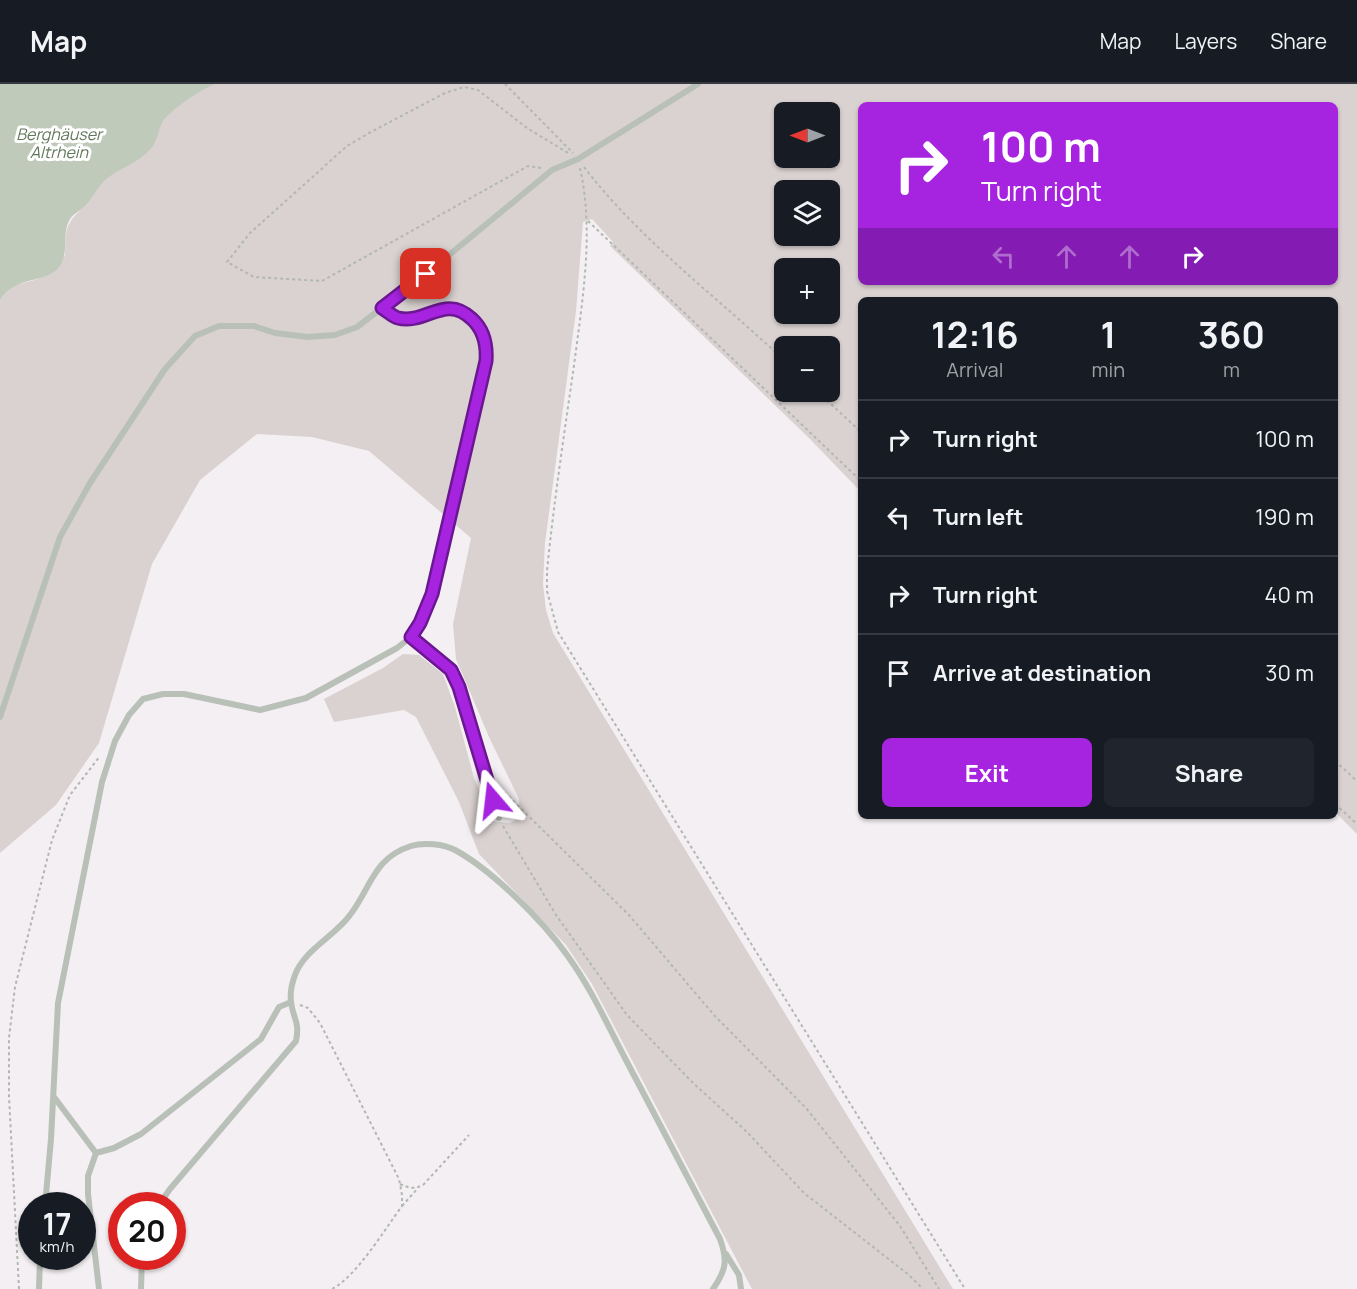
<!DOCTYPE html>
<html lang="en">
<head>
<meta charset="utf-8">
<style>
	body { margin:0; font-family:Manrope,sans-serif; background:#20242c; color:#f1f3f6; height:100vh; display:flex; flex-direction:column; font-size:22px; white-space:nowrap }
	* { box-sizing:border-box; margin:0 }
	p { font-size:20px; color:#9ea1a6 }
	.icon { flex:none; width:33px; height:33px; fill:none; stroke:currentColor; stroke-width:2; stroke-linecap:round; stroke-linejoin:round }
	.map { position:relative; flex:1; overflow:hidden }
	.drawer { position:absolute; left:858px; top:213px; width:480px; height:522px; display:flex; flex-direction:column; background:#171b24; border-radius:9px; box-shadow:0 2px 4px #0004 }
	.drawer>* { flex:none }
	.guide { position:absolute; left:858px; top:18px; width:480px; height:183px; border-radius:9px; box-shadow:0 2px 4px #0004; background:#a623e0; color:#fff; overflow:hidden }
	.needle { width:39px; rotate:270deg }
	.fabs { position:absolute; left:774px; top:18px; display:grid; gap:12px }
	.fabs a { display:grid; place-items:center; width:66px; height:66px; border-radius:9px; background:#171b24; box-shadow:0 2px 4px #0004; font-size:30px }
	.speed { position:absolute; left:18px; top:1108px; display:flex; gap:12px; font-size:30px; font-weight:700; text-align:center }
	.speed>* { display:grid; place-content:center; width:78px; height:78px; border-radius:50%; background:#171b24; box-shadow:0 2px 4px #0004; line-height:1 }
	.speed small { font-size:15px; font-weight:400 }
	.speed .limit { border:9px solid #d22; background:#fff; color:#111 }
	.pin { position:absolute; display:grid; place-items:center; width:51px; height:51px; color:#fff; margin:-26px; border-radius:12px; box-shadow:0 3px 9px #0006 }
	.me { position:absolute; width:66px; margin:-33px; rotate:343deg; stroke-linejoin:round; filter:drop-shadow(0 0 4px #0008) }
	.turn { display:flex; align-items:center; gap:21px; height:126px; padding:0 24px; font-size:27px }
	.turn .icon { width:78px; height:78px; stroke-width:2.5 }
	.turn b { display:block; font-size:42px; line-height:51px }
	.lanes { display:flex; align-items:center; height:57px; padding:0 24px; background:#0003; justify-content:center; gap:30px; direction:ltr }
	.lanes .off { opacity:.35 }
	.eta { display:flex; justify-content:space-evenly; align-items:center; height:102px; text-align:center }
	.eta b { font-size:36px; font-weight:700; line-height:42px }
	.action { display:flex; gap:12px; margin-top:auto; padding:12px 24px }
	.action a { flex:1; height:69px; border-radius:9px; background:#a623e0; color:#fff; font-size:24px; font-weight:700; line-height:69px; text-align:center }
	.action a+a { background:#20242c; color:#f1f3f6 }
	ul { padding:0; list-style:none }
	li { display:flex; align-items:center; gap:18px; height:78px; padding:0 24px; border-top:2px solid #363941 }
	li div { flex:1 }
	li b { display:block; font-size:22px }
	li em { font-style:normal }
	header { display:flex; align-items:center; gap:36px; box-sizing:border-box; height:84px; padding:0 30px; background:#171b24; border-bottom:2px solid #363941 }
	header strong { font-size:28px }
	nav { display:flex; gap:33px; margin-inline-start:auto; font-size:21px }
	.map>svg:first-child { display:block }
</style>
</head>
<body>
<header>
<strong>Map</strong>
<nav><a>Map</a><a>Layers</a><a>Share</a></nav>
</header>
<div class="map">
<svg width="1357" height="1205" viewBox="0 0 1357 1205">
	<rect width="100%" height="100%" fill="#f4eff2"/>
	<!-- green -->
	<path fill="#dad2d1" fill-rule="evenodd" d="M104 0H1357V750L1335 728V216H861V408L809 354 610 162 613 158 592 135 583 138 576 227 545 459 543 500 546 526 553 549 953 1205H752L592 900 566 861 479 770 459 718 416 633 404 626 334 638 324 615 383 584 403 570 419 571 443 590 455 623 474 694 493 737 509 739 520 734 519 715 489 653 456 575 453 540 471 454 369 367 312 353 257 350 200 396 152 480 99 659 56 721 0 769V216C13 194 29 202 44 191 52 186 58 178 65 172 66 147 64 140 84 123ZM861 21H1335V198H861ZM784 28H830V74H784ZM784 106H830V152H784ZM784 184H830V230H784ZM784 262H830V308H784Z"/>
	<!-- water -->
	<path fill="#bfcaba" d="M0 0H215C200 6 173 24 163 37 158 45 158 56 152 63 139 80 118 84 104 97 96 105 92 115 84 123 80 127 73 130 70 135 61 150 70 169 59 183 46 200 15 191 0 216Z"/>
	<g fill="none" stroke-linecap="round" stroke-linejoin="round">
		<!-- path -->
		<path stroke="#b1b7b1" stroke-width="2" stroke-dasharray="3 3" stroke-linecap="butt" d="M505 0 573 69
			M584 83C640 156 718 214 784 276
			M541 84 528 82 322 197 254 193 227 178 250 149 347 62 369 49 445 9 464 3 478 6 527 44 568 69
			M580 84C594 146 583 212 575 274 565 345 554 416 547 487V507L558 548 965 1205
			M588 137 861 397
			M818 308 861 348
			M1335 677 1357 697
			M500 704 629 831 714 931 806 1024 900 1142 939 1205
			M1335 720 1357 740
			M503 742 556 831 627 931 693 999 747 1048 804 1109 909 1191 923 1205
			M300 921 308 924 320 939 399 1095 402 1111V1122C385 1145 356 1193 332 1205
			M400 1100C409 1104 415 1106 424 1100L469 1051
			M402 1122 418 1104
			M19 1205 9 1012V954L15 903 52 756 70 711 100 672"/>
		<!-- service -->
		<path stroke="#b9c0b8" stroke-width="6" d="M411 553 451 586 459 603 499 734
			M0 633 60 453 90 399 165 285 195 252 219 242H254L275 249 308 253 335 251 357 243 426 190 552 86 578 75 698 0
			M54 1013 96 1069
			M45 1122 51 1055 58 919 102 698 115 657 129 631 143 615 163 610H184L260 626 306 614 397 564 411 553 420 539 431 510 486 277C487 262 483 246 472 235 445 208 426 241 398 234 393 233 387 227 382 224
			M158 1122 170 1105 296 957C300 937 293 935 291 918 290 910 292 899 295 891 304 866 335 852 350 831 371 804 373 774 411 762 423 758 444 760 455 766 492 786 543 837 567 871 591 904 608 942 627 978 658 1037 689 1096 720 1155 728 1177 726 1186 713 1205
			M726 1170 739 1191 741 1205
			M39 1205 40 1173
			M99 1205 88 1110V1092L96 1069 114 1064 141 1050 261 955 279 923 291 918
			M141 1205 142 1173"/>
	</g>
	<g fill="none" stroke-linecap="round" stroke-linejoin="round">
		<defs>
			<path id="route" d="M426 190 382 224C387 227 393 233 398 234 426 241 445 209 472 235 484 246 487 262 486 277L432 510 420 539 411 553 451 586 459 603 493 716"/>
		</defs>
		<!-- route casing -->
		<use href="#route" stroke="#6c1792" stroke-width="15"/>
		<!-- route -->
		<use href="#route" stroke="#a623e0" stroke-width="10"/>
	</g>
	<g text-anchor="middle" stroke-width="6" stroke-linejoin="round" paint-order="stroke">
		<!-- water labels -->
		<g font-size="16" font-style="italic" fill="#61775a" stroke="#fff">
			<text x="59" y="56">Berghäuser<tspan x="59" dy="18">Altrhein</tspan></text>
		</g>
	</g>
</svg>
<div class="fabs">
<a><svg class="needle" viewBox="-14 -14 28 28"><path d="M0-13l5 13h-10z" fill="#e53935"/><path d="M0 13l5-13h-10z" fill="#9ea1a6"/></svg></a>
<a><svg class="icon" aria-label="layers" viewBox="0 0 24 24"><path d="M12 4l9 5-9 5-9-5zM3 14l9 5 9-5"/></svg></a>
<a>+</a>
<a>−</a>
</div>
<div class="speed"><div>17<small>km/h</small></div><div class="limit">20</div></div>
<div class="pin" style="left:426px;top:190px;background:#d93025"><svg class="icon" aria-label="arrive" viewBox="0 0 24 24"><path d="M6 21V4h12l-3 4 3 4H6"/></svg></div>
<svg class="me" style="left:493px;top:716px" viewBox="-20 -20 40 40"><path d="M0-17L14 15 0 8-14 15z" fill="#a623e0" stroke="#fff" stroke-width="4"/></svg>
<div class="guide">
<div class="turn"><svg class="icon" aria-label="right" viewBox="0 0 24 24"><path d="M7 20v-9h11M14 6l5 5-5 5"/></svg><div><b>100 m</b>Turn right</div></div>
<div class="lanes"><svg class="icon off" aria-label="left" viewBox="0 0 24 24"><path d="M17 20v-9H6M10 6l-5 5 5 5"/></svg><svg class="icon off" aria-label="ahead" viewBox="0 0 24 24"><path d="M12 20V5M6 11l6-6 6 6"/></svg><svg class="icon off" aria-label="ahead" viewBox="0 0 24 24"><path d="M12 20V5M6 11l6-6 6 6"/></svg><svg class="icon" aria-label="right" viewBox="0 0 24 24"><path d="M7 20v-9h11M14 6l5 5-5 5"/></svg></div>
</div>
<section class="drawer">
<div class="eta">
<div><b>12:16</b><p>Arrival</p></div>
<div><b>1</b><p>min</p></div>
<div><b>360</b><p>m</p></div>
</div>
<ul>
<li><svg class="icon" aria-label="right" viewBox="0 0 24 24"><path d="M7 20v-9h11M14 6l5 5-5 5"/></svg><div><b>Turn right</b></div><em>100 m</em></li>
<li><svg class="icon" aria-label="left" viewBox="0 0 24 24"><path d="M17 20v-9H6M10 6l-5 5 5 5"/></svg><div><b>Turn left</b></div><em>190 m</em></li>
<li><svg class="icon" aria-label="right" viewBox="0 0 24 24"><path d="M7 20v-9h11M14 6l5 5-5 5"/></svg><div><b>Turn right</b></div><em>40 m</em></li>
<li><svg class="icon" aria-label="arrive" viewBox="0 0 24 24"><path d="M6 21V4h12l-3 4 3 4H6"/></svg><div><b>Arrive at destination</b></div><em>30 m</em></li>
</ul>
<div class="action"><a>Exit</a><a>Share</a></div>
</section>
</div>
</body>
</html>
